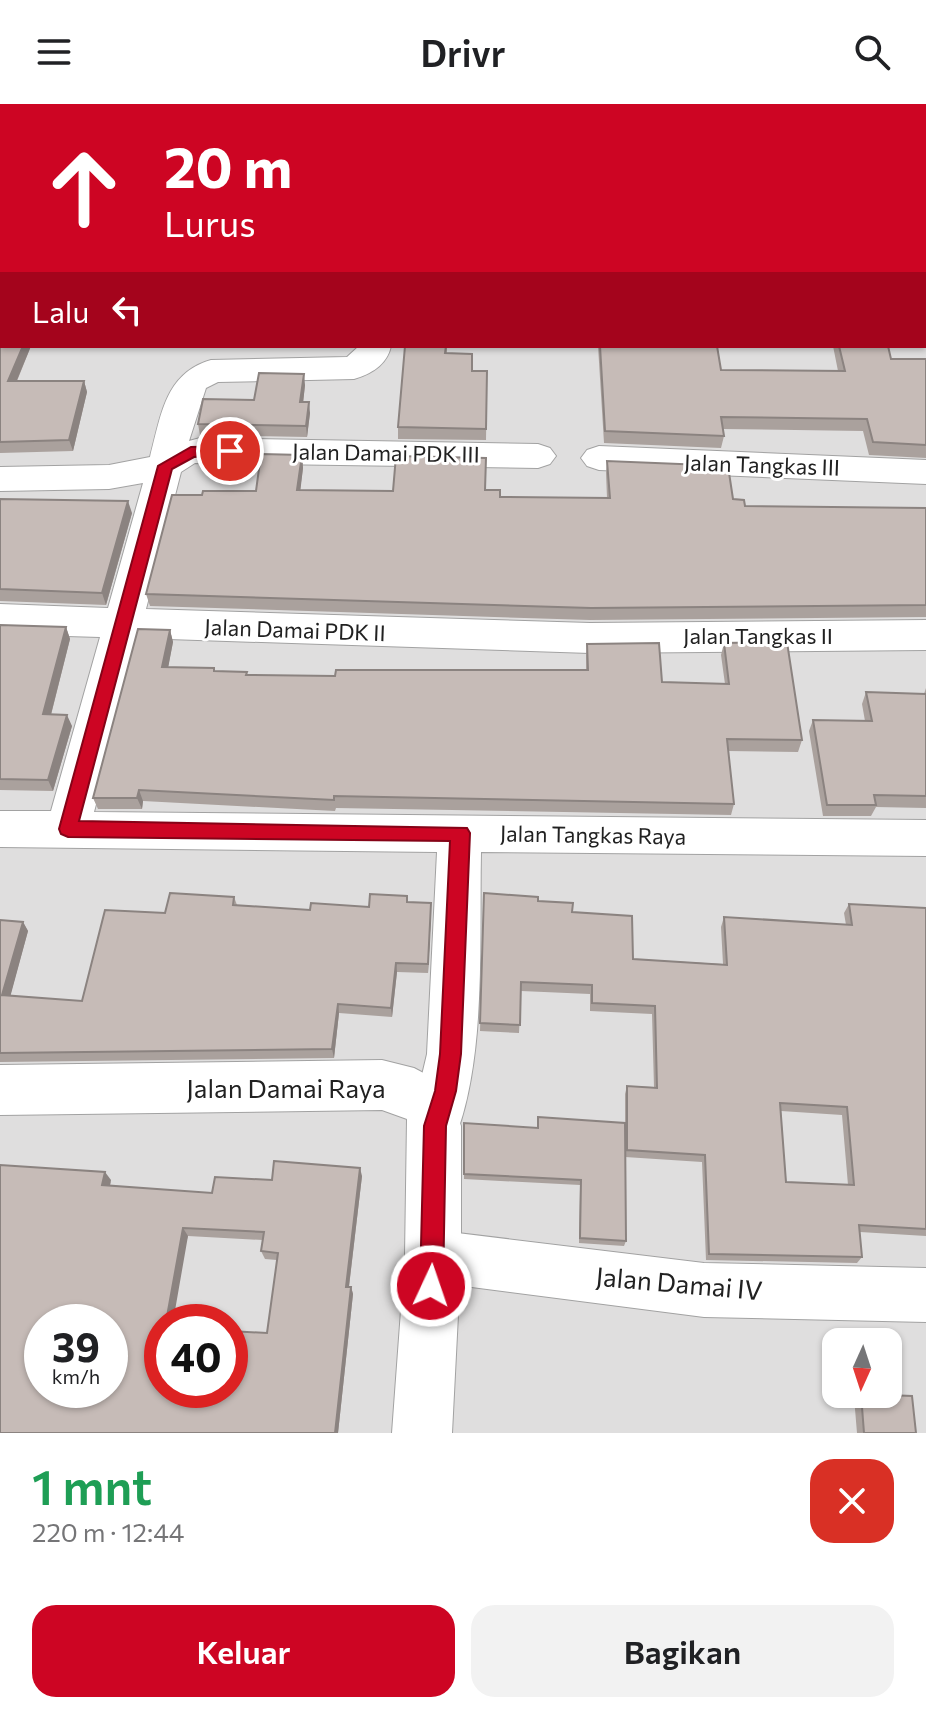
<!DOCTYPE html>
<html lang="id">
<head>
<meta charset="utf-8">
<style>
	body { margin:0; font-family:Commissioner,sans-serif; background:#f2f2f2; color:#202124; height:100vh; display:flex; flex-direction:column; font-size:30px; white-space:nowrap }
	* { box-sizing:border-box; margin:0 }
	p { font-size:26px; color:#757577 }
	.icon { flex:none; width:44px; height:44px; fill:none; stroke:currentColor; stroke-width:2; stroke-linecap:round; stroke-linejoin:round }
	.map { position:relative; height:1329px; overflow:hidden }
	.details { display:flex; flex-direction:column; background:#fff; flex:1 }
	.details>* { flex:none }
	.banner { position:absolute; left:0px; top:0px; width:926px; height:244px; box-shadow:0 2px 6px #0004; background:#cd0523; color:#fff; overflow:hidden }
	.needle { width:52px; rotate:183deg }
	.fabs { position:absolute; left:822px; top:1224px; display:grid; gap:16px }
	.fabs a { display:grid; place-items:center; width:80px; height:80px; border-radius:16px; background:#fff; box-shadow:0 2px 6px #0004; font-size:40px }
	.speed { position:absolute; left:24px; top:1200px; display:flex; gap:16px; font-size:40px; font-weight:700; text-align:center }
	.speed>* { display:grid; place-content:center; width:104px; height:104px; border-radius:50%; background:#fff; box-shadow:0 2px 6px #0004; line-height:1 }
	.speed small { font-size:20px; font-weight:400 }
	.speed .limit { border:12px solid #d22; background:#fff; color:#111 }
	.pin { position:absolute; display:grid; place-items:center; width:68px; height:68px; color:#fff; margin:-34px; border:4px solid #fff; border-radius:50%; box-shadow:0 2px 8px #0007 }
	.me { position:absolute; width:88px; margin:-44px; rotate:3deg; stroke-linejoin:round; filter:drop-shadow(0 0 6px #0008) }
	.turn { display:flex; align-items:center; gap:28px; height:168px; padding:0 32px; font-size:36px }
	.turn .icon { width:104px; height:104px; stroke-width:2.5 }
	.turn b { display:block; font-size:56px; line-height:68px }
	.then { display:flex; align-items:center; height:76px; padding:0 32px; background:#0003; gap:16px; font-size:30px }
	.round { display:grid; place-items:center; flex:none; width:84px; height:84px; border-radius:24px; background:#f2f2f2 }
	.headline { display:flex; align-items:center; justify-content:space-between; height:136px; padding:0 32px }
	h1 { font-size:48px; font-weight:600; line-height:60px; color:#1e9e55 }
	.cta { display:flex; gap:16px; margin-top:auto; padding:16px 32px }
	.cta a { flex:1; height:92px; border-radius:24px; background:#cd0523; color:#fff; font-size:32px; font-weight:600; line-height:92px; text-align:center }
	.cta a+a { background:#f2f2f2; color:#202124 }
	header { display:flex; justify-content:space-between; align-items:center; height:104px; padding:0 32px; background:#fff; font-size:36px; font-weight:600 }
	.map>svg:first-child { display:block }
</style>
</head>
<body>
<header><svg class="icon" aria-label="menu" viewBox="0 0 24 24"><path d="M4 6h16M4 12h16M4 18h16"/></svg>Drivr<svg class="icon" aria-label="search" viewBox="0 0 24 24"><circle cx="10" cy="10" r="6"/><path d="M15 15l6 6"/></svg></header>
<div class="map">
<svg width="926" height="1329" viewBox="0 0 926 1329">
	<rect width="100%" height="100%" fill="#f1ece8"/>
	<!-- residential -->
	<path fill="#dfdede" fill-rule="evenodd" d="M0 0H926V1329H0ZM2 2H924V242H2ZM42 1218H110V1286H42ZM162 1218H230V1286H162ZM836 1238H888V1290H836Z"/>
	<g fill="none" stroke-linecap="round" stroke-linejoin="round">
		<defs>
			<path id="minor" d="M127 0H155L126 2Z
				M517 0H545V2H517Z
				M907 0H926V9L924 2Z
				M924 158H926V178H924Z
				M924 206 926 207V227L924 226Z
				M359 242H391C387 261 371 270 354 275L218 278 206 284 189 337 200 334 538 340 550 344 556 352 550 360 538 364 195 359 181 368 146 505 590 519 926 516V546L590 549 139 534 94 708 926 716V752L481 748C479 837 487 958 453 1039L435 1046 417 1039 410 1022 427 950 437 748 0 743V707H51L100 533 0 530V500L108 504 143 379 109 385 0 387V363L109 361 150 353C161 312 165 269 211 256L347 253Z
				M599 342 926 356V380L599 366 587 362 581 354 587 346Z
				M433 1126 704 1159 926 1164V1218L704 1213 433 1178 414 1171 407 1152 414 1133Z"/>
			<path id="tertiary" d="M382 956 414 964 448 982 461 1022V1152L452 1329H392L405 1152 407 1015 382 1006 0 1011V961Z"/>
		</defs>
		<!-- minor casing -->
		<use href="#minor" stroke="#a2a2a2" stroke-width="2"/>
		<!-- tertiary casing -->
		<use href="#tertiary" stroke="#a2a2a2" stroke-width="2"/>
		<!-- minor -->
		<use href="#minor" fill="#fff" fill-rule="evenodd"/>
		<!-- tertiary -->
		<use href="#tertiary" fill="#fff" fill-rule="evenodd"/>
	</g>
	<!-- wall -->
	<path fill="#aaa19d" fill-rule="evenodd" d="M0 0H127L128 2H2V242H31L17 277H84L87 288 73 347 0 349V165H1V48L0 47V13L1 4Z
		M207 0H492L491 2H206Z
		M924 14 926 19V102H924Z
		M405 242H447V249L472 267H487L486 336 398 335V323Z
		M598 242H717L721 266 838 267 833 242H888L891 255H926V354L869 351 863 327 723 325 724 332 721 344 604 339Z
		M305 281 303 298 310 309 307 333 200 331 198 320 254 296Z
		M302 351 303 364 300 386 393 387 485 386 500 393 607 394 606 369 607 357 733 395 745 402 926 404V513L590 516 150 502 146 490 202 391 256 387Z
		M0 395 132 409 106 501 0 497Z
		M0 521 66 523 70 535 51 611 72 622 53 687 0 686Z
		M170 526 173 538 168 563 214 564 215 567 247 568V571L335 572 586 566V552L587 540 662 578 725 580 721 551 724 539 802 636 798 648 728 647 734 700 731 711 336 704 335 707 143 697 142 705H98L93 694Z
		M926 584V704L876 703 871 712H823L809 627 813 616 865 617 862 600 866 588 924 590Z
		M484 789 538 797 572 808 633 855 723 860 721 823 724 813 846 821 844 809 849 800 926 804V1132L860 1128 862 1153 857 1159 706 1156 702 1058 625 1053 626 1137 624 1142 579 1139 580 1081 464 1075V1019L537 1024 538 1013 625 1019V990L627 982 654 983 652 910 590 907V890L521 887 519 929 480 927ZM781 1007 842 1011 848 1081 786 1078Z
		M407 792 408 798 431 809 428 869 397 868 392 913 339 909 334 954 0 958V816L23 818 28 827 10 892 82 897 165 809 234 793 237 801 310 806 369 803Z
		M362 1072 349 1183H351L353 1190 338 1329H0L111 1076 110 1082 212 1089 272 1076ZM188 1132 263 1136 261 1147 265 1155 277 1156 267 1229 162 1286V1218Z
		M858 1290H887L916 1329H857L854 1293Z"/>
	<!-- shaded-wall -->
	<path fill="#8b8380" d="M23 242H31L12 288 8 277Z
		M304 270 305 281 302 309 300 298Z
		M84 277 87 288 73 347 69 336Z
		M309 298 310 309 307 333 306 322Z
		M302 351 303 364 299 398 297 386Z
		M128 397 132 409 106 501 102 489Z
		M66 523 70 535 48 622 43 610Z
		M170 526 173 538 166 575 162 563Z
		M67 611 72 622 53 687 48 676Z
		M139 686 143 697 142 705 137 694Z
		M431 799V809L428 869V860Z
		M23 818 28 827 8 901 2 891Z
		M396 859 397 868 392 913 391 904Z
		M338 900 339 909 334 954 332 945Z
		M360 1064 362 1072 348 1190 346 1183Z
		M105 1068 111 1076 108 1090 102 1081Z
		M183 1124 188 1132 173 1218H166Z
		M351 1183 353 1190 338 1329H335Z"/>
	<!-- building -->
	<path fill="#c6bbb7" stroke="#8b8380" stroke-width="2" fill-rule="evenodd" d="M2 0H123L122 2H2V242H23L8 277H84L69 336 0 338V165H1L0 145V59L2 39 0 38V13Z
		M207 0H389L388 2H206Z
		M846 0H898V2H847Z
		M924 14 926 19V91H924Z
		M405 242H446L445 249 472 250V267H487L486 325 398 323Z
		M600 242H717L721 266 845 267 839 242H888L891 255H926V341L873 338 867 315 721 313 724 332 605 327Z
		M259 269 304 270 300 298H309L306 322 198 320 203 295 254 296Z
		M261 350 302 351 297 386 393 387 396 352 486 354 485 386H500V393L610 394 607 357 728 362 733 395 744 396 745 402 926 404V501L591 504 146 490 172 391H202L203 387H256Z
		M0 395 128 397 102 489 0 485Z
		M0 521 66 523 43 610 67 611 48 676 0 675Z
		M138 525 170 526 162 563 214 564V567L247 568 246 571 335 572 336 566H588L587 540 659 539 662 578 729 580 724 539 787 538 802 636 727 635 734 700 334 692V696L139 686 137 694H93Z
		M866 588 926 590V692L874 691 876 701H827L813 616 872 617Z
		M170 789 234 793 233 801 310 806 311 799 369 803 370 790 407 792V798L431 799 428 860 396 859 391 904 338 900 332 945 0 949V816L23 818 2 891 82 897 105 806 165 809Z
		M484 789 538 793V797L573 799 572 808 632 812 633 855 727 861 724 813 852 821 849 800 926 804V1125L859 1121 862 1153 709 1150 705 1051 627 1046V982L657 984 655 902 592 899V881L521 878 520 921 480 919ZM780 999 847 1003 854 1081 786 1078Z
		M538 1013 625 1019 626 1137 580 1134 581 1076 464 1070V1019L538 1024Z
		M274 1057 360 1064 346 1183H351L335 1329H0V1061L105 1068 102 1081 212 1089 215 1073 272 1076ZM183 1124 264 1128 261 1147 278 1149 267 1229 230 1227V1286H162V1218H166ZM42 1218H110V1286H42Z
		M861 1290 912 1292 916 1329H864Z"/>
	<!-- route -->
	<path fill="#cd0523" stroke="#850317" stroke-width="2" d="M230 342 238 347 236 350 194 353 172 365 79 717 467 724 470 729 461 950 456 987 446 1022 443 1182 440 1190 431 1193 423 1190 420 1182 424 1022 435 987 440 950 450 737 68 733 61 730 59 725 158 362 191 343Z"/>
	<g text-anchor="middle" stroke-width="6" stroke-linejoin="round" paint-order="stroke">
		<!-- street labels -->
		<g font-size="22" fill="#212121" stroke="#fff">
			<text transform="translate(386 349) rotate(1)" y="8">Jalan Damai PDK III</text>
			<text transform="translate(762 361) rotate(2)" y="8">Jalan Tangkas III</text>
			<text transform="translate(295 526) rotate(2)" y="8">Jalan Damai PDK II</text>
			<text x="758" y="540">Jalan Tangkas II</text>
			<text transform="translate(593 731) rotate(1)" y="8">Jalan Tangkas Raya</text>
		</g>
		<!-- near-street labels -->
		<g font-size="26" fill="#212121" stroke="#fff">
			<text x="286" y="994">Jalan Damai Raya</text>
			<text transform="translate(679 1180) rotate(5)" y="9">Jalan Damai IV</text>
		</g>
	</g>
</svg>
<div class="fabs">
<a><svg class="needle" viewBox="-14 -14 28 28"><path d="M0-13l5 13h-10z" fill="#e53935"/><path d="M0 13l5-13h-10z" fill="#757577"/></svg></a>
</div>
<div class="speed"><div>39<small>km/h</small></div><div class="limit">40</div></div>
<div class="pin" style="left:230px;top:347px;background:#d93025"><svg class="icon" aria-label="arrive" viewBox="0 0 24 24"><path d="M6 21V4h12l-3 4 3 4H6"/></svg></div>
<svg class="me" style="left:431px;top:1182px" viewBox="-20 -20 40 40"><circle r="17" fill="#cd0523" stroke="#fff" stroke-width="3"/><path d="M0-11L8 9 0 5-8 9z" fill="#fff"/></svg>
<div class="banner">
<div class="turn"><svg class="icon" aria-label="ahead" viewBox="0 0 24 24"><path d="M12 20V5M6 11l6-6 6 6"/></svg><div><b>20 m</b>Lurus</div></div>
<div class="then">Lalu<svg class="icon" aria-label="left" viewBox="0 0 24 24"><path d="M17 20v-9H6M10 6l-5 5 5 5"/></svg></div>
</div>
</div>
<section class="details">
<div class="headline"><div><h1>1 mnt</h1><p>220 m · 12:44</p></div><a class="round" style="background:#d93025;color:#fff"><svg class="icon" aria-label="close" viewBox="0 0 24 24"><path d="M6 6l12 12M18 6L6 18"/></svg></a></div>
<div class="cta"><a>Keluar</a><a>Bagikan</a></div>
</section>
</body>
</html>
